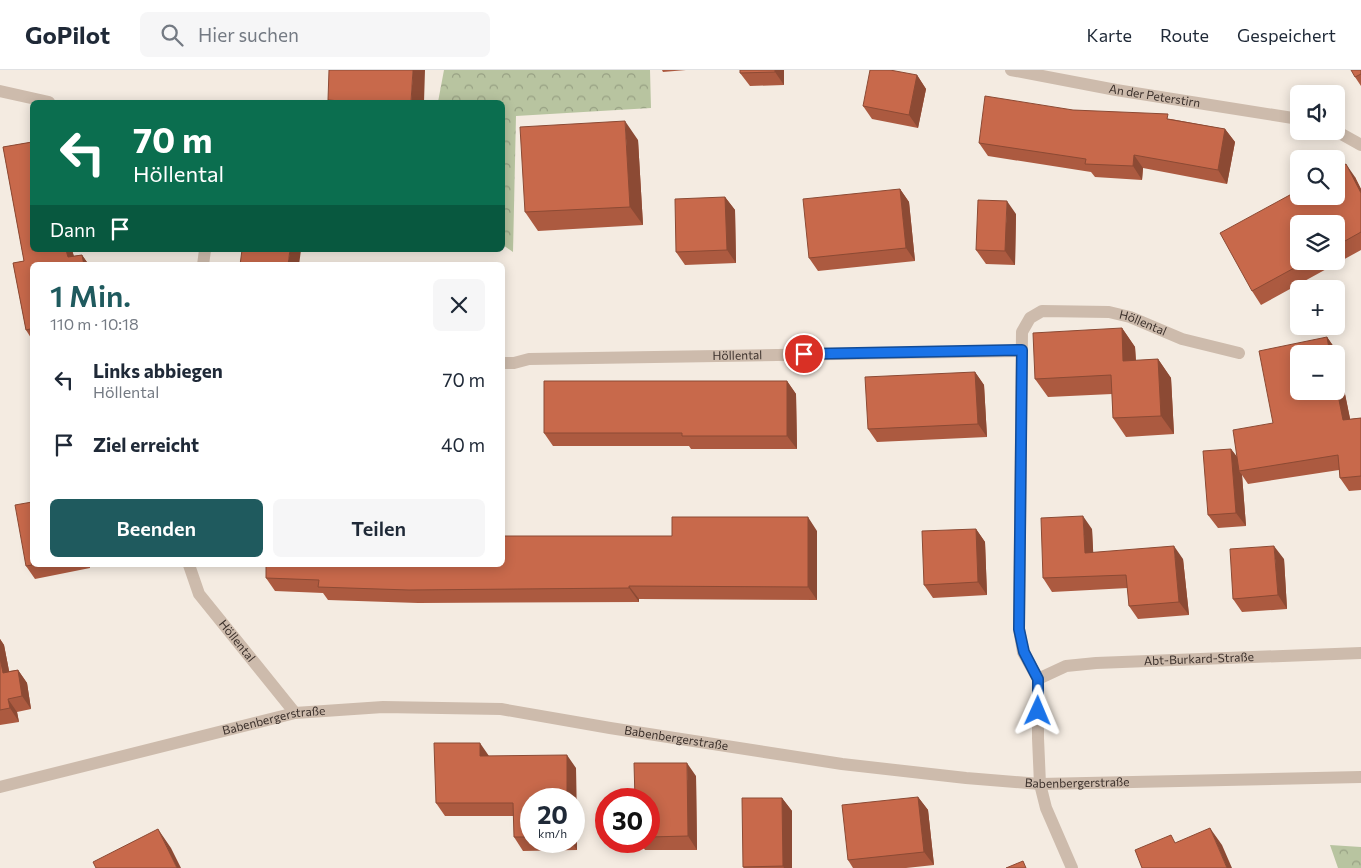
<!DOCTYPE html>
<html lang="de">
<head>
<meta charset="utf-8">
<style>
	body { margin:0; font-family:Commissioner,sans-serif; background:#f6f6f7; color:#1f2937; height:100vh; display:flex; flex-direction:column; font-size:19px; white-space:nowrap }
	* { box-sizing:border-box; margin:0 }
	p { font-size:16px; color:#747a83 }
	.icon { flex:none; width:28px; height:28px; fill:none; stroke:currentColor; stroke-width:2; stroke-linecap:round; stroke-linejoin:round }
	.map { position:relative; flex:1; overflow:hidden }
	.side { position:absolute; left:30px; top:192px; width:475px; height:305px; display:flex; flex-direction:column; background:#fff; border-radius:8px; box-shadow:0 2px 12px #0003 }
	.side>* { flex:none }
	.top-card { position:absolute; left:30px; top:30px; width:475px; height:152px; border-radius:8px; box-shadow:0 2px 12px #0003; background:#0b6e4f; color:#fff; overflow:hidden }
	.controls { position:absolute; left:1290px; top:15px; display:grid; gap:10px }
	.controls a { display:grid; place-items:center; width:55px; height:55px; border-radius:8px; background:#fff; box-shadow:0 2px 12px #0003; font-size:25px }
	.speed { position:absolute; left:520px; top:718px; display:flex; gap:10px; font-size:25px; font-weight:700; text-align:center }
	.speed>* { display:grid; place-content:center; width:65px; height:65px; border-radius:50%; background:#fff; box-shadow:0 2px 12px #0003; line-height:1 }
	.speed small { font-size:12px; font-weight:400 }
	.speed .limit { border:8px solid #d22; background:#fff; color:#111 }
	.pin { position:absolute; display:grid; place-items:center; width:42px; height:42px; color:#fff; margin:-21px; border:2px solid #fff; border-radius:50%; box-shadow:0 1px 5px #0007 }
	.me { position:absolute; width:55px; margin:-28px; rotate:1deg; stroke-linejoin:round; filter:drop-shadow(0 0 4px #0008) }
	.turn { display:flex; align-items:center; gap:18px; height:105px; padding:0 20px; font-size:22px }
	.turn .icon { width:65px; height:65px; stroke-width:2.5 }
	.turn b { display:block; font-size:35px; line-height:42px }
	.then { display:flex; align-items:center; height:48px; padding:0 20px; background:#0003; gap:10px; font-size:19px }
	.round { display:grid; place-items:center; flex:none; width:52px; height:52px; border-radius:8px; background:#f6f6f7 }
	.overview { display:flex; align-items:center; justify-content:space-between; height:85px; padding:0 20px }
	h1 { font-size:30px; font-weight:600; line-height:38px; color:#1f5a5e }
	.action { display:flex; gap:10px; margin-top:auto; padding:10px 20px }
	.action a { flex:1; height:58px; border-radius:8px; background:#1f5a5e; color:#fff; font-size:20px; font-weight:600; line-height:58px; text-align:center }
	.action a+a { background:#f6f6f7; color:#1f2937 }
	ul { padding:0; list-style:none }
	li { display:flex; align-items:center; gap:15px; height:65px; padding:0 20px }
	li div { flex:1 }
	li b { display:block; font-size:19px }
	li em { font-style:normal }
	header { display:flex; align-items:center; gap:30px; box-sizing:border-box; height:70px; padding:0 25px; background:#fff; border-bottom:1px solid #e0e1e3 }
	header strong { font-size:24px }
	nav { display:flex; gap:28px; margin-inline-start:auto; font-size:18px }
	.search { width:350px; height:45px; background:#f6f6f7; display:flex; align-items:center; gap:12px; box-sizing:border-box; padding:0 18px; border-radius:8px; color:#747a83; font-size:19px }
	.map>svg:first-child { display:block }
</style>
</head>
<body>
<header>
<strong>GoPilot</strong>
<div class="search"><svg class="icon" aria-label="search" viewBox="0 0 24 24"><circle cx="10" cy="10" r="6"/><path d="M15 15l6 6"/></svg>Hier suchen</div>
<nav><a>Karte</a><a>Route</a><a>Gespeichert</a></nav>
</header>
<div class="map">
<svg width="1361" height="798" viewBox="0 0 1361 798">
	<defs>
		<pattern id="forest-crowns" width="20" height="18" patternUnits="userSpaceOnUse" patternTransform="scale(1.25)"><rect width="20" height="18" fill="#b8c4a0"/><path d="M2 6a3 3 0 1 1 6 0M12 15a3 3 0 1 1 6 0" fill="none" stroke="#97a083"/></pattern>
	</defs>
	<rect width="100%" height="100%" fill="#f4ebe1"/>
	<!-- forest -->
	<path fill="url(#forest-crowns)" d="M444 0H650L651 38 516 46 513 182 503 175 502 32H438Z
		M1330 775 1361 777V798H1338Z"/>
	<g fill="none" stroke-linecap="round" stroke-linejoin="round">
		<!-- minor -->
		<g stroke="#cdbbac" stroke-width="12">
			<path id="s1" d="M1011 0 1116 20 1299 49"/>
			<path d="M0 21 49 32"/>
			<path d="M1336 61 1361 75"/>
			<path d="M203 195 205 180"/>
			<path id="s2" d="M502 293H514L529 289 1022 281"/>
			<path id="s3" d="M189 495 199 524 295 643"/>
			<path id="s4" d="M1038 609 1066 596 1096 593 1361 583"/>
			<path id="s5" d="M0 717 295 643 383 637 501 639 610 658 842 694 966 708 1040 714 1361 707"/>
			<path id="s6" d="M1072 798 1046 738 1040 714 1038 668V609L1023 582 1019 559 1022 262 1030 248 1042 241 1109 242 1130 247 1182 269 1239 283"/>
		</g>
	</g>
	<!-- wall -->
	<path fill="#ac5a40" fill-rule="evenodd" d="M662 0H686L663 2Z
		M740 0H784V15L750 16 740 3Z
		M1361 0V16L1355 7Z
		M917 5 926 19 918 58 872 49 863 36Z
		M328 30 424 32H329Z
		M1073 40 1171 49 1225 59 1235 72 1227 114 1143 98 1142 110 1095 107 1091 102 988 86 979 73Z
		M638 70 643 155 538 161 525 142Z
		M32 72V180H72L74 186 82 185 89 195H32V275L31 268 26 260 13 193 24 191 3 77Z
		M1355 107 1361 119V180L1261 235 1252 221ZM1336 154V191H1299Z
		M900 119 909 132 915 191 818 201 809 188Z
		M725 127 735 140 736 193 685 195 676 182Z
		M1016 144 1015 195 986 194 976 180Z
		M1122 258 1135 277 1136 291 1158 289 1171 308 1174 364 1126 367 1113 348 1112 324 1048 327 1035 309Z
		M1327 267 1336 280 1350 349 1361 348V420L1349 421 1340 408 1339 400 1248 414 1242 405 1246 456 1218 458 1208 445 1231 379 1237 387 1273 353Z
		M975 302 984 315 987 367 877 372 868 359Z
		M787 311 796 324 797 379H691L689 376H553L544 363Z
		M32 432V495H90V498L35 509 26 496Z
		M976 459 985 472 987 525 933 528 924 515Z
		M1092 459 1093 483 1183 489 1189 545 1138 549 1129 536 1128 518 1052 522 1043 508Z
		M817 461V530L639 529V532L418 533 328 530 323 523 275 521 266 508 672 466Z
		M1284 489 1287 539 1242 542 1233 529Z
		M0 569 4 575 9 601 18 600 27 613 31 639 17 642 19 652 0 655Z
		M489 686 576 698 577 780 523 781 514 767V746H445L436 733ZM531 729 574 771H531Z
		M696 706 697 780H645L639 771H649V729Z
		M918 727 928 740 934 795 906 798H853L848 790Z
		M782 728 792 741V798H744L743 797Z"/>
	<!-- shaded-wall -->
	<path fill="#8c4a34" d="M413 0H425L424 32H411Z
		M775 0H784V15L775 2Z
		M917 5 926 19 918 58 909 45Z
		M625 51 638 70 643 155 630 137Z
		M1225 59 1235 72 1227 114 1218 100Z
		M1134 85 1143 98 1142 110 1133 96Z
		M1346 94 1355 107 1361 119V123Z
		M900 119 909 132 915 191 906 178Z
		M725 127 735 140 736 193 727 180Z
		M1007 131 1016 144 1015 195 1005 181Z
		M66 180H72L76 195 68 187Z
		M290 180H301L299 195H288Z
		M82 185 89 195H84Z
		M1122 258 1135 277 1137 310 1123 291Z
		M1327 267 1336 280 1353 363 1343 350 1336 315V284H1330Z
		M1158 289 1171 308 1174 364 1161 346Z
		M975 302 984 315 987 367 978 354Z
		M787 311 796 324 797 379 787 366Z
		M1231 379 1241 392 1239 401 1242 405 1246 456 1236 443Z
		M1083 446 1092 459 1094 497 1085 483Z
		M808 447 817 461V530L808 517Z
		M976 459 985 472 987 525 978 512Z
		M1174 476 1183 489 1189 545 1179 532Z
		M1274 476 1284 489 1287 539 1278 525Z
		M629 516 639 529V532L629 518Z
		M0 569 4 575 12 616 3 603 0 588Z
		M18 600 27 613 31 639 22 626Z
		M8 629 17 642 19 652 10 638Z
		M480 673 489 686H480Z
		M567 685 576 698 577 780 571 771H574V729H567Z
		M687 693 696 706 697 780 688 766Z
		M918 727 928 740 934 795 924 782Z
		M782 728 792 741V798H784L783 796Z
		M1210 758 1222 775 1232 798H1227Z
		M158 759 171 778 181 798H177Z"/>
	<!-- building -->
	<path fill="#c8694b" stroke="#8c4a34" d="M329 0H413L411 32H340L341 31 328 30Z
		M740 0H775V2L740 3Z
		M870 0H890L917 5 909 45 863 36Z
		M1351 0H1361V4L1355 7Z
		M985 26 1073 40 1168 44 1167 49 1225 59 1218 100 1134 85 1133 96 1085 94 1086 89 979 73Z
		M625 51 630 137 525 142 520 57Z
		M32 72V180H66L68 187 82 185 84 195H32V275L30 259 26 260 13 193 24 191 3 77Z
		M1346 94 1361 123V162L1336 176V154H1299V191H1307L1252 221 1220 163 1299 120V126H1336V99Z
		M900 119 906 178 809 188 803 129Z
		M725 127 727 180 676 182 675 129Z
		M978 130 1007 131 1005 181 976 180Z
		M242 180H290L288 195H240Z
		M1122 258 1123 291 1158 289 1161 346 1113 348 1111 305 1035 309 1033 263Z
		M1327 267 1330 284H1299V321H1336V315L1343 350 1361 348V406L1340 408 1338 385 1239 401 1233 360 1273 353 1259 281Z
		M975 302 978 354 868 359 865 307Z
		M544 311H787V366H682V363H544Z
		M1231 379 1236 443 1208 445 1203 381Z
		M32 432V495L26 496 15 435Z
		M1083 446 1085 483 1174 476 1179 532 1129 536 1126 505 1043 508 1041 448Z
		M672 447H808V517L629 516V518L409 520 318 517 319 510 266 508V495H502V466H672Z
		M976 459 978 512 924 515 922 461Z
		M1274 476 1278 525 1233 529 1230 479Z
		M0 588 3 603 18 600 22 626 8 629 10 638 0 640Z
		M434 673H480V686L567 685V729H531V767H514L513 733H436Z
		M634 693H687L688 766 649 767V729H635Z
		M918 727 924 782 848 790 842 735Z
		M742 728H782L783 796 743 797Z
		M1210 758 1227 798H1142L1135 780 1171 765 1175 773Z
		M158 759 177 798H96L93 792Z
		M1023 791 1026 798H1006Z"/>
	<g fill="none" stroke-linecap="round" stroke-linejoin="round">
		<defs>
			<path id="route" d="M804 284 1022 280 1019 559 1024 582 1038 609V641"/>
		</defs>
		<!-- route casing -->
		<use href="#route" stroke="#114b97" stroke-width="12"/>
		<!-- route -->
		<use href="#route" stroke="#1a73e8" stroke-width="9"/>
	</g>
	<g text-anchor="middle" stroke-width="4" stroke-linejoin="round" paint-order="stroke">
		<!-- street labels -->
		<g font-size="12" fill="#3b302b" stroke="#fbf5ee">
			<text dy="4" stroke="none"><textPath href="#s1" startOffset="146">An der Peterstirn</textPath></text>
			<text dy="4" stroke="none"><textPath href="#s6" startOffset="679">Höllental</textPath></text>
			<text dy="4" stroke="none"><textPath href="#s2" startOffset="236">Höllental</textPath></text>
			<text dy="4" stroke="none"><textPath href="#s3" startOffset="91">Höllental</textPath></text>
			<text dy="4" stroke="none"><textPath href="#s4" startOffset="164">Abt-Burkard-Straße</textPath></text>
			<text dy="4" stroke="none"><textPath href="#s5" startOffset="282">Babenbergerstraße</textPath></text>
			<text dy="4" stroke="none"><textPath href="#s5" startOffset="688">Babenbergerstraße</textPath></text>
			<text dy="4" stroke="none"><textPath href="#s5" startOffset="1092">Babenbergerstraße</textPath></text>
		</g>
	</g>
</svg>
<div class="controls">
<a><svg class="icon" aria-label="sound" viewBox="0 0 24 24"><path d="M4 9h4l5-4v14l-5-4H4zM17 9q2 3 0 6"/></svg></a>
<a><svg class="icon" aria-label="search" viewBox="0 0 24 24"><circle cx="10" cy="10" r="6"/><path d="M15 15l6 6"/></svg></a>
<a><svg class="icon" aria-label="layers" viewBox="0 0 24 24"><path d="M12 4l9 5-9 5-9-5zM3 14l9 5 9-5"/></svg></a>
<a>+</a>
<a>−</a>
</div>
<div class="speed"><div>20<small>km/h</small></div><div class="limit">30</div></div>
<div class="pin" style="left:804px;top:284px;background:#d93025"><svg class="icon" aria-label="arrive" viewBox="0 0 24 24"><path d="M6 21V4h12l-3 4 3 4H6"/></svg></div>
<svg class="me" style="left:1038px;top:641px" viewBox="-20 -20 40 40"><path d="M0-17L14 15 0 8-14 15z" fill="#1a73e8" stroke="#fff" stroke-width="4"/></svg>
<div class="top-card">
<div class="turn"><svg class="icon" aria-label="left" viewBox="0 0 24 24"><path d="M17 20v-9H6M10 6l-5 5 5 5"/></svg><div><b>70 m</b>Höllental</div></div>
<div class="then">Dann<svg class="icon" aria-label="arrive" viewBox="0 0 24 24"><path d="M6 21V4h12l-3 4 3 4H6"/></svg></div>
</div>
<section class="side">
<div class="overview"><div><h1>1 Min.</h1><p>110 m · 10:18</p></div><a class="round"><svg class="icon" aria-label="close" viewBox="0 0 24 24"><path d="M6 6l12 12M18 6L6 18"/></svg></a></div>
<ul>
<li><svg class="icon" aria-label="left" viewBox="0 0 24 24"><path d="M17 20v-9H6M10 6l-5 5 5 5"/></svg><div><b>Links abbiegen</b><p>Höllental</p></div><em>70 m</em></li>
<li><svg class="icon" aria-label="arrive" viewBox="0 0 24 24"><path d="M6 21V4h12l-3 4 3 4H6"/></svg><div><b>Ziel erreicht</b></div><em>40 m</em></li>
</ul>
<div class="action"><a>Beenden</a><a>Teilen</a></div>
</section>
</div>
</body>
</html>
